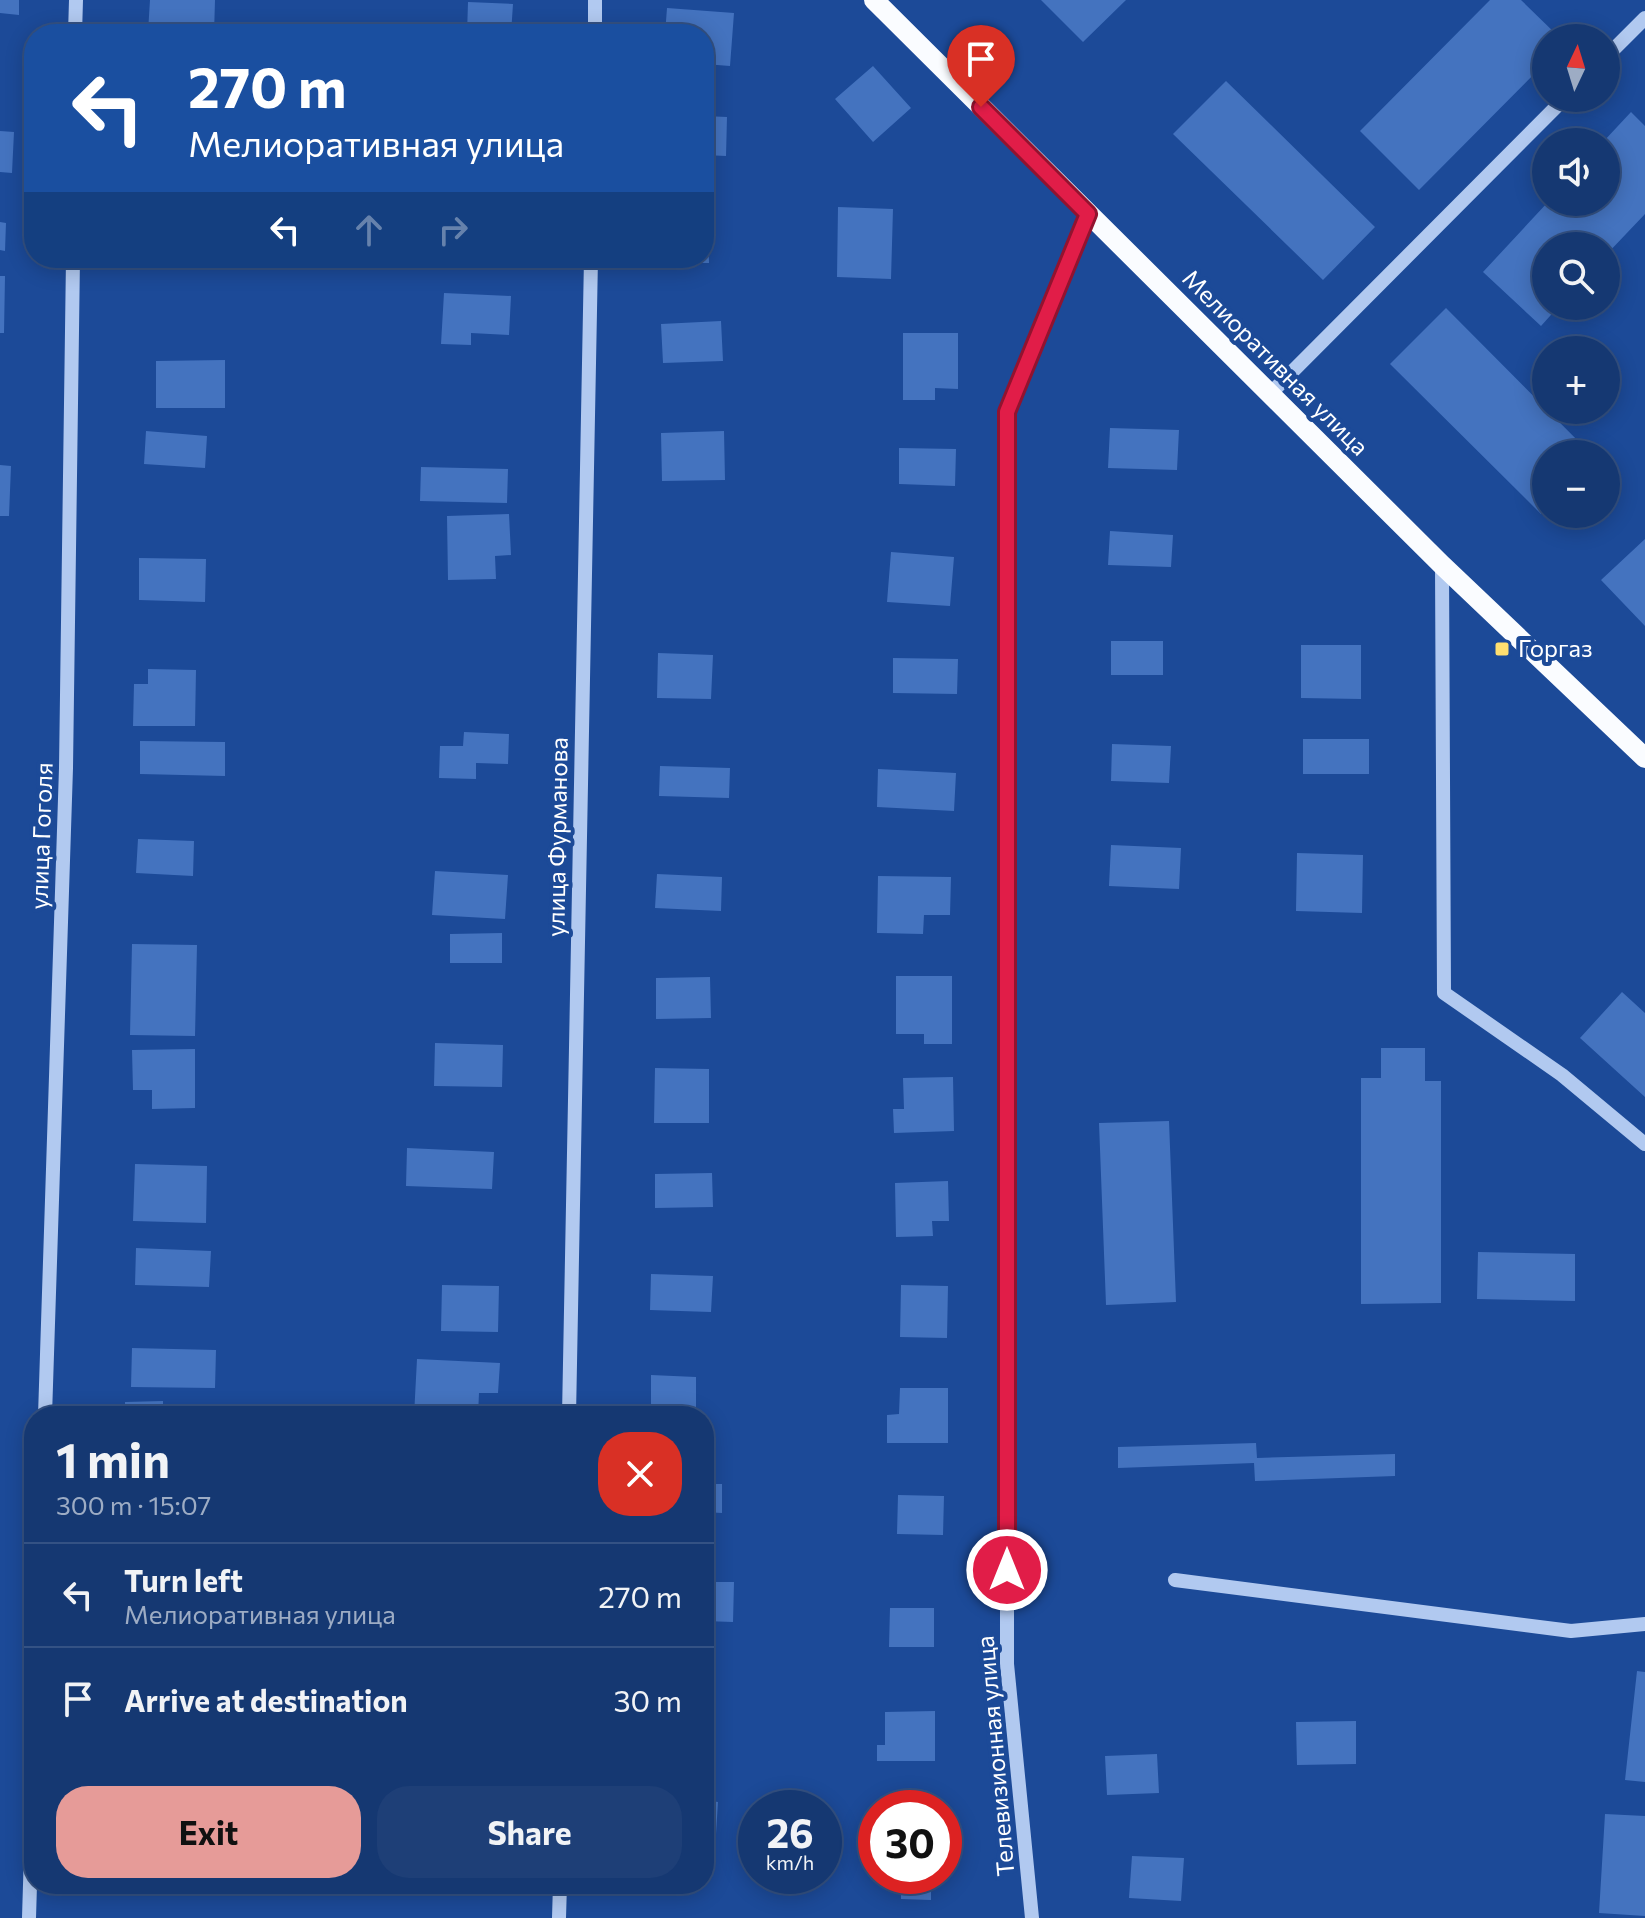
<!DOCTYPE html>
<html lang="en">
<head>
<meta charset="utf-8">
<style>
	body { margin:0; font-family:Commissioner,sans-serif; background:#1e3f77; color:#f1f3f6; height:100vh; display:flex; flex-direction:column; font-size:30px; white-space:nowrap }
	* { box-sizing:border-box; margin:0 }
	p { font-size:26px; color:#9dacc4 }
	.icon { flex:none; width:44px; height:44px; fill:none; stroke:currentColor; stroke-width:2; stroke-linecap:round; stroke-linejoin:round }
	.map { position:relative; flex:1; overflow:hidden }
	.drawer { position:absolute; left:24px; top:1406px; width:690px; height:488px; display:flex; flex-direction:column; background:#153872; border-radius:32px; box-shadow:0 4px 20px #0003,0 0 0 2px #345284 }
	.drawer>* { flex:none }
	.guide { position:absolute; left:24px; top:24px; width:690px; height:244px; border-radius:32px; box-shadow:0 4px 20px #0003,0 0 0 2px #345284; background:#1a4fa0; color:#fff; overflow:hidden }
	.needle { width:52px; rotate:4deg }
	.tools { position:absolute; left:1532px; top:24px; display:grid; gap:16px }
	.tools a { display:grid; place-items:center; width:88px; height:88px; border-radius:50%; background:#153872; box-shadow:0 4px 20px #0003,0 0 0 2px #345284; font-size:40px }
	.speed { position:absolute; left:738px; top:1790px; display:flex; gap:16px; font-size:40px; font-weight:700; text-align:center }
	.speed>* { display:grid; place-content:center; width:104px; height:104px; border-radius:50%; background:#153872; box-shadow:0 4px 20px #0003,0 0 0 2px #345284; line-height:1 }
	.speed small { font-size:20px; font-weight:400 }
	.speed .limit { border:12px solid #d22; background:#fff; color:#111 }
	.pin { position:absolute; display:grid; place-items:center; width:68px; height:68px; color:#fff; margin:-82px -34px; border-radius:50% 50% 50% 0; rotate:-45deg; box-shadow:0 0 8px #0007 }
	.pin .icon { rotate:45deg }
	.me { position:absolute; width:88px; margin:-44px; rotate:0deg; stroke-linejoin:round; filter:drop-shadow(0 0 6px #0008) }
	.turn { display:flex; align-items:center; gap:28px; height:168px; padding:0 32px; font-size:36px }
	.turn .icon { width:104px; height:104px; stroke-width:2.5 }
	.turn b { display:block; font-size:56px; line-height:68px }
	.lanes { display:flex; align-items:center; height:76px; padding:0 32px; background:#0003; justify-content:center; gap:40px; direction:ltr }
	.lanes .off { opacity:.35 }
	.round { display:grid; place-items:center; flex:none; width:84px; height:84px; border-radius:32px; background:#1e3f77 }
	.headline { display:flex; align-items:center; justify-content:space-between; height:136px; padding:0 32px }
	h1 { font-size:48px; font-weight:700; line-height:60px }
	.action { display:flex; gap:16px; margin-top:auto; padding:16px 32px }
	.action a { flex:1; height:92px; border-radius:32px; background:#e69b98; color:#111; font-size:32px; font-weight:700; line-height:92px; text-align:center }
	.action a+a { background:#1e3f77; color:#f1f3f6 }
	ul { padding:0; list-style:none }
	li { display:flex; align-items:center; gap:24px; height:104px; padding:0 32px; border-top:2px solid #345284 }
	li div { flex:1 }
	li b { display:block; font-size:30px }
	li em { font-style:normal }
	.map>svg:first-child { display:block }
</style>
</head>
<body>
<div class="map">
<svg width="1645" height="1918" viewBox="0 0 1645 1918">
	<rect width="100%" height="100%" fill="#1c4a98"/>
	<!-- building -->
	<path fill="#4473bf" d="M0 0H19V15L0 13Z
		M150 0H215L214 34 148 32Z
		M1041 0H1126L1083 42Z
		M1490 0H1521L1560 38H1546V62L1419 190 1360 131Z
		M468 2 513 4 511 34H467Z
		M667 8 734 13 730 66 704 64V34H665Z
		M873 66 911 108 873 142 835 99Z
		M1226 81 1375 227 1323 280 1173 134Z
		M1631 112 1645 126V214L1606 255V246H1546V306H1559L1541 326 1483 272 1548 202H1606V142H1603Z
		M704 116 727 117 726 156 704 155Z
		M0 131 14 132 12 173 0 172Z
		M838 207 893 209 891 279 837 277Z
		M704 211H708L709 263H665L664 258H704Z
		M0 222 6 223 5 251 0 250Z
		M0 276H5L4 333H0Z
		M444 293 511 296 509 335 471 333V345L441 344Z
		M1446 308 1591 454H1546V509L1541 514 1390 364Z
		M721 321 723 361 663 363 661 324Z
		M903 333H958V389L935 388V400H903Z
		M225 360V408H156V361Z
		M1110 428 1179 430 1177 470 1108 468Z
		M146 431 207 436 205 468 144 464Z
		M724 431 725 480 662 481 661 433Z
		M899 448 956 449 955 486 899 484Z
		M0 465 11 466 9 516H0Z
		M421 467 508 469 507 503 420 501Z
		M509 514 511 555 495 556 496 579 448 580 447 516Z
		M1110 531 1173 535 1171 567 1108 565Z
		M1645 539V626L1601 580Z
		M891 552 954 557 950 606 887 602Z
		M139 558 206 559 205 602 139 600Z
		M1111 641H1163V675H1111Z
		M1301 645H1361V699L1301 698Z
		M658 653 713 655 711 699 657 698Z
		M893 658 958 659 957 694 893 693Z
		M148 669 196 670 195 726H133L134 684H148Z
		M464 732 509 734 508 764 476 763V779L439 778 440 746H463Z
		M1303 739H1369V774H1303Z
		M140 741 225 742V776L140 774Z
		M1112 744 1171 746 1169 783 1111 781Z
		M660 766 730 768 729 798 659 796Z
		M878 769 956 773 954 811 877 807Z
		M138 839 194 841 193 876 136 873Z
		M1111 845 1181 848 1179 889 1109 886Z
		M1297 853 1363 855 1362 913 1296 911Z
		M435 871 508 875 505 919 432 915Z
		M657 874 722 877 721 911 655 908Z
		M878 876 951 877 950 915H924L923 934 877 933Z
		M502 933V963H450V934Z
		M132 944 197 945 195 1036 130 1035Z
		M896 976H952V1044H924V1034H896Z
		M710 977 711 1018 656 1019V978Z
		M1622 992 1645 1013V1097L1580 1038Z
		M435 1043 503 1045 502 1087 434 1086Z
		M1381 1048H1425V1081H1441V1303L1361 1304V1078H1381Z
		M195 1049V1108L152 1109V1090H133L132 1050Z
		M655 1068 709 1069V1123H654Z
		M953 1077 954 1131 894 1133 893 1109H904L903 1078Z
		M1169 1121 1176 1302 1106 1305 1099 1123Z
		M407 1148 494 1152 492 1189 406 1186Z
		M135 1164 207 1166 206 1223 133 1221Z
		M712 1173 713 1207 655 1208V1174Z
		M948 1181 949 1221H932L933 1236 896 1237 895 1183Z
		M136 1248 211 1251 209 1287 135 1285Z
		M1478 1252 1575 1254V1301L1477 1299Z
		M651 1274 713 1276 711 1312 650 1310Z
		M442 1285 499 1286 498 1332 441 1331Z
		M901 1285 948 1286 947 1338 900 1337Z
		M132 1348 216 1350 215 1388 131 1387Z
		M417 1359 500 1363 498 1393H479L478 1416H414Z
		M651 1375 696 1377V1416H651Z
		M900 1388H948V1443H887V1415L899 1414Z
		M163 1401V1416H125V1402Z
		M1256 1443 1257 1458 1395 1454V1476L1255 1481 1254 1463 1118 1468V1447Z
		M704 1484H722V1513L704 1512Z
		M898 1495 944 1496 943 1535 897 1534Z
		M704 1582H734L733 1622 704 1621Z
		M890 1608H934V1647H889Z
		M1637 1671 1645 1672V1782L1625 1780Z
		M935 1711V1761H877V1745H885V1712Z
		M1356 1721V1764L1297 1765 1296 1722Z
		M1157 1754 1159 1793 1107 1795 1105 1756Z
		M704 1800 718 1802 715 1850 704 1849Z
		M1605 1814 1645 1816V1916L1599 1913Z
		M1132 1856 1184 1858 1181 1901 1129 1898Z
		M901 1876H931V1900L901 1899Z"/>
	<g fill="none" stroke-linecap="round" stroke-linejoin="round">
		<!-- minor -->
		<path stroke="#b1c9f0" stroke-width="14" d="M75 34 76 0
			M595 34V0
			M1606 57 1645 18
			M1270 394 1565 98
			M1442 565 1444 993 1562 1075 1645 1144
			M45 1416 66 768 73 258
			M569 1416 591 258
			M1175 1580 1571 1631 1645 1624
			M29 1918 34 1752
			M559 1918 560 1884
			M1032 1918 1007 1664V412L1088 214"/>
		<!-- major -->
		<path stroke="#fafcff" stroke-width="20" d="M874 0 1442 565 1645 758"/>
	</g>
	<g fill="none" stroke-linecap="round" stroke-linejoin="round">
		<defs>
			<path id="route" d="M981 107 1088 214 1007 412V1570"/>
		</defs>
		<!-- route casing -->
		<use href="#route" stroke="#92132f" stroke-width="20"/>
		<!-- route -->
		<use href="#route" stroke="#e11d48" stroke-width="14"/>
	</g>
	<!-- markers -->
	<rect fill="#ffdf70" stroke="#1c4a98" stroke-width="3" x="1494" y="641" width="16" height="16" rx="4"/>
	<g text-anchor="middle" stroke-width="8" stroke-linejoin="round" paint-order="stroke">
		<!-- street labels -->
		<g font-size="24" fill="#fff" stroke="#1c4a98">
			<text transform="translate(1275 363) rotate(45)" y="8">Мелиоративная улица</text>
			<text transform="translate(42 836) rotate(-88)" y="8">улица Гоголя</text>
			<text transform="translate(558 837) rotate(-89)" y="8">улица Фурманова</text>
			<text transform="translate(996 1756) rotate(-95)" y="8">Телевизионная улица</text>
		</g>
		<!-- poi labels -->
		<g font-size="24" fill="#fff" stroke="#1c4a98" text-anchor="start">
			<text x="1518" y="657">Горгаз</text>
		</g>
	</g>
</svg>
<div class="tools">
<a><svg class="needle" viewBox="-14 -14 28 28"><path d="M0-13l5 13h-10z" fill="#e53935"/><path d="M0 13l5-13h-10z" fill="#9dacc4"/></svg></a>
<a><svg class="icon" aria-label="sound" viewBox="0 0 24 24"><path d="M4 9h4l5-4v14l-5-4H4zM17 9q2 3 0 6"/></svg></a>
<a><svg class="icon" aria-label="search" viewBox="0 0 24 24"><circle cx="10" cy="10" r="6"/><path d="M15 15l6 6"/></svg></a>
<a>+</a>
<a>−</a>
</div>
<div class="speed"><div>26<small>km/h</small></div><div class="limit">30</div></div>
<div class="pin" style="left:981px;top:107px;background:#d93025"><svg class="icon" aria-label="arrive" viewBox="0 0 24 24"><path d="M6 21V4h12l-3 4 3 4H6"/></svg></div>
<svg class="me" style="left:1007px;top:1570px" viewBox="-20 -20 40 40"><circle r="17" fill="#e11d48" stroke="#fff" stroke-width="3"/><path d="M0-11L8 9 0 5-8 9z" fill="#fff"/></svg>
<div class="guide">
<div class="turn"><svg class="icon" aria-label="left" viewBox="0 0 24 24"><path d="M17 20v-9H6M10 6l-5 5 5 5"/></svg><div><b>270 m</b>Мелиоративная улица</div></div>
<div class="lanes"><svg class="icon" aria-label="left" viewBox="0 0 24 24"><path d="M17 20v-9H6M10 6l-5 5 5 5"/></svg><svg class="icon off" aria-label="ahead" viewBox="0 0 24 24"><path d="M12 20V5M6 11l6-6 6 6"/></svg><svg class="icon off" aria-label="right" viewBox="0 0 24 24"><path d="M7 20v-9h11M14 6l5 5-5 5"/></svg></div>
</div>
<section class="drawer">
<div class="headline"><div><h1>1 min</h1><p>300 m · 15:07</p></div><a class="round" style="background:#d93025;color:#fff"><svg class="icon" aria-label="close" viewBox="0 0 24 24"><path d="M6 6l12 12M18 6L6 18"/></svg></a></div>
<ul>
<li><svg class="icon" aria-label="left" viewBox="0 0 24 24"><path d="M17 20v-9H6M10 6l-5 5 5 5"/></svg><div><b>Turn left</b><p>Мелиоративная улица</p></div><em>270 m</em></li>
<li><svg class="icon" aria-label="arrive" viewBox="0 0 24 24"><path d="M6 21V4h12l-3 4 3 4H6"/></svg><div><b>Arrive at destination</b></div><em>30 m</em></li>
</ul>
<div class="action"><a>Exit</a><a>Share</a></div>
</section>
</div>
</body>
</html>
